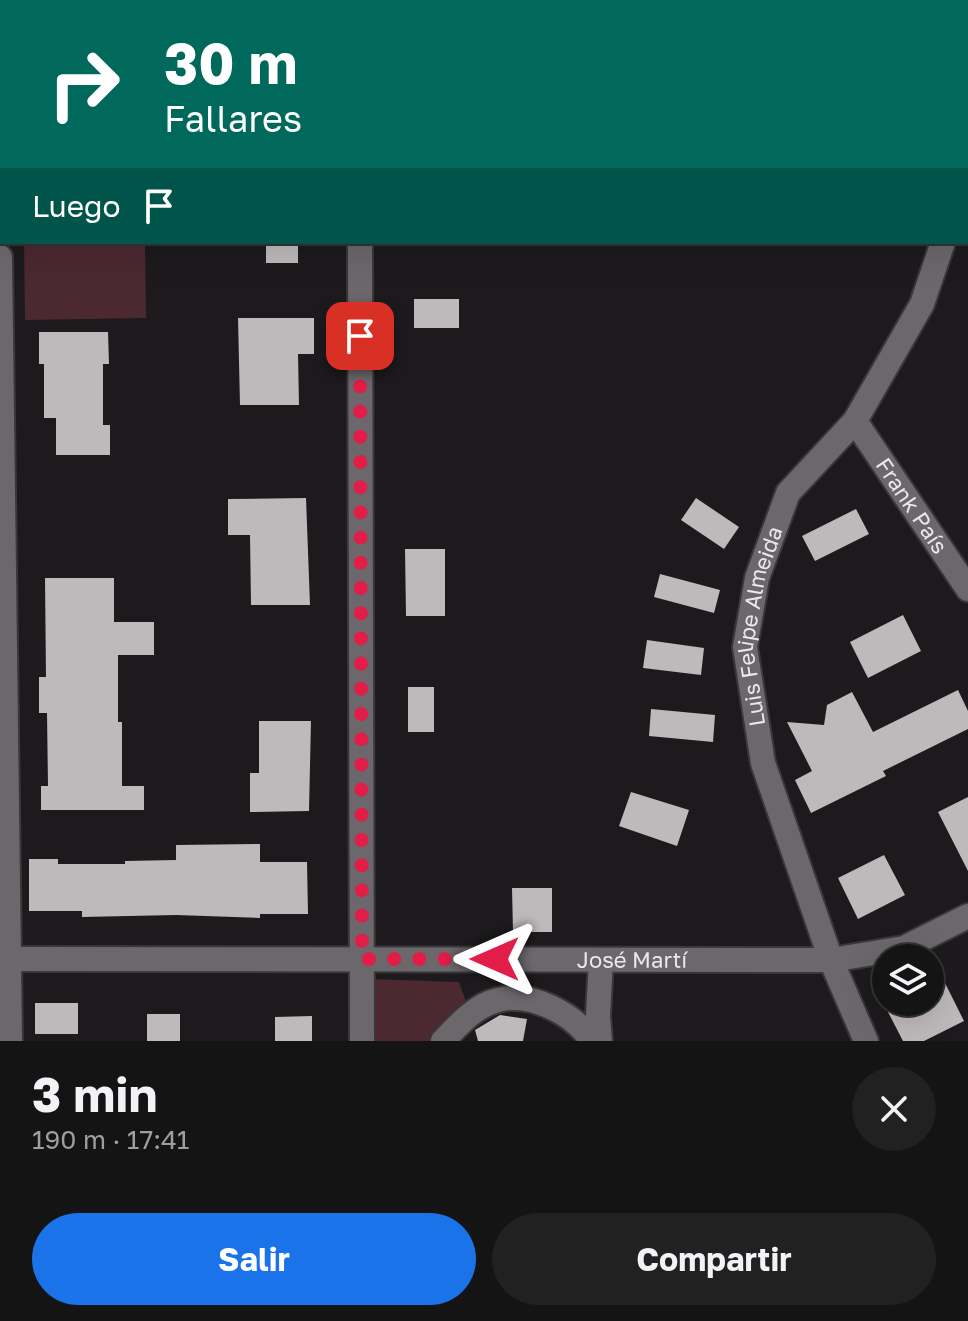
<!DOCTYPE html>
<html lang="es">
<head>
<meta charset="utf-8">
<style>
	body { margin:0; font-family:"Golos Text",sans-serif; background:#222122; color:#f1f3f6; height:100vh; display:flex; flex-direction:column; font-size:30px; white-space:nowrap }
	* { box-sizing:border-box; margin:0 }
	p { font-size:26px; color:#9d9ea0 }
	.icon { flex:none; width:44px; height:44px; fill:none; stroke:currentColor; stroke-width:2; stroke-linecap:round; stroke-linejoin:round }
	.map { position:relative; height:1041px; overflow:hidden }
	.side { display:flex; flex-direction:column; background:#151415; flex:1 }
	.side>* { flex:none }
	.banner { position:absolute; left:0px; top:0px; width:968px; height:244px; box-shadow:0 8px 32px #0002,0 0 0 2px #343334; background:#00695c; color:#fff; overflow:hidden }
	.fabs { position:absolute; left:872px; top:944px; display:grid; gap:16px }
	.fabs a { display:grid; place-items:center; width:72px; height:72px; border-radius:50%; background:#151415; box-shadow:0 8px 32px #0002,0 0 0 2px #343334; font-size:40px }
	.pin { position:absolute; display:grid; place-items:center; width:68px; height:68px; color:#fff; margin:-34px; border-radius:16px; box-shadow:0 4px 12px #0006 }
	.me { position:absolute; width:88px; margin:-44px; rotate:270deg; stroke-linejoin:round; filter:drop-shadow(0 0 6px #0008) }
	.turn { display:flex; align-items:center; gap:28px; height:168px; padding:0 32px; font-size:36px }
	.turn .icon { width:104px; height:104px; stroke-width:2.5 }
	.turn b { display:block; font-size:56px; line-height:68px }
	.then { display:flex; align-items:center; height:76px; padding:0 32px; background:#0003; gap:16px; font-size:30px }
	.round { display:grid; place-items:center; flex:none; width:84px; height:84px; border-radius:42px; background:#222122 }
	.head { display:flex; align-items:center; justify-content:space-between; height:136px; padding:0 32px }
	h1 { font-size:48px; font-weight:700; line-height:60px }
	.primary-button { display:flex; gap:16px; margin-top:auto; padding:16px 32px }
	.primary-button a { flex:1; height:92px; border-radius:48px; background:#1a73e8; color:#fff; font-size:32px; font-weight:700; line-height:92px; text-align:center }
	.primary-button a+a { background:#222122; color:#f1f3f6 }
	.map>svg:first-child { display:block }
</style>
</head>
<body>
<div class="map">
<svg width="968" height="1041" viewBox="0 0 968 1041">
	<rect width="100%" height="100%" fill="#1c1a1c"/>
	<!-- green -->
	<path fill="#4c2831" d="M24 242H145L146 318 25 320Z
		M371 979 459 982 467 1004 437 1041H371Z"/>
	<!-- building -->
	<path fill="#beb9bb" d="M266 242H298V263H266Z
		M414 299H459V328H414Z
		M238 318H314V354H298L299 405H240Z
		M39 332H108L109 364H103V425H110V455H56V418H44V364H39Z
		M306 498 310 605H251L250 535H228V499Z
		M696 498 739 527 724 549 681 520Z
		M856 509 869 534 815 561 802 536Z
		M405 549H445V616H406Z
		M660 574 720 590 714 613 654 597Z
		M45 578H114V622H154V655H118V722H122V786H144V810H41V786H48L47 713H39V677H46Z
		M903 615 921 651 868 678 850 642Z
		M647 640 704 648 701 675 643 668Z
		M408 687H434V732H408Z
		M958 690 968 711V729L883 771 886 776 811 813 795 780 812 771 787 722 824 725 827 705 852 692 873 732Z
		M651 709 715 715 713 742 649 736Z
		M259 721H311L309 811 250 812V773H259Z
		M631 792 689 810 677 846 619 826Z
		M968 797V871L938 812Z
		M260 844V862H307L308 914H260V918L176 915 82 917V911H29V859H58V864H125V861L176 860V845Z
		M884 855 905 895 858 919 838 878Z
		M512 888H552V932H513Z
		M945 983 964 1021 924 1041H903L888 1012 907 1002H930V991Z
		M35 1003H78V1034H35Z
		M147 1014H180V1041H147Z
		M500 1015 527 1019 523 1041H478L475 1030Z
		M312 1016V1041H275V1017Z"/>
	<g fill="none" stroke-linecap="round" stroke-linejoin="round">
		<defs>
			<g id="minor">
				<path d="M359 0V2"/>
				<path d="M737 0V2"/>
				<path d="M966 90 968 89"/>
				<path d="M0 140H2"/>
				<path d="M966 172 968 166"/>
				<path d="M360 242 362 1041"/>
				<path d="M0 257 10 1041"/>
				<path id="s1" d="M855 421 968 589"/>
				<path id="s2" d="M0 959 831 960 904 948 968 916"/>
				<path d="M443 1041C458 1025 476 1005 498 1000 531 991 574 1014 592 1041"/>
				<path d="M600 1041 598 1016 601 960"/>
				<path id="s3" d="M866 1041 831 960 763 763 745 647 757 578 788 493 855 421 922 304 943 242"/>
			</g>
		</defs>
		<!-- minor casing -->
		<use href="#minor" stroke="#393739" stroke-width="28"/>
		<!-- minor -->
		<use href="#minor" stroke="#6b676b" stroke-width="24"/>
	</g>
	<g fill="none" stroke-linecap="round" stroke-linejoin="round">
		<!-- route -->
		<path stroke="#e11d48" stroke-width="14" stroke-dasharray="0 25.2" d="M360 336 362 959H495"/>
	</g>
	<g text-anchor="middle" stroke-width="8" stroke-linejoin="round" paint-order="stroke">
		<!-- street labels -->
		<g font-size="22" fill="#eae8ea" stroke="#1c1a1c">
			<text dy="8" stroke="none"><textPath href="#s1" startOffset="102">Frank País</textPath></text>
			<text dy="8" stroke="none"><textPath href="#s3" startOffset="436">Luis Felipe Almeida</textPath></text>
			<text dy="8" stroke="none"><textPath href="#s2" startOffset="632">José Martí</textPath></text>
		</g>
	</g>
</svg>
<div class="fabs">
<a><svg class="icon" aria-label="layers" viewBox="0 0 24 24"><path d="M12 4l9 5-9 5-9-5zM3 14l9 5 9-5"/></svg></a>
</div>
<div class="pin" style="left:360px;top:336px;background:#d93025"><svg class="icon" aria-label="arrive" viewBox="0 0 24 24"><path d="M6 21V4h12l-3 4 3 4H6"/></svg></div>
<svg class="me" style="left:495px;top:959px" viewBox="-20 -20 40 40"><path d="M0-17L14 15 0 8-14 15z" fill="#e11d48" stroke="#fff" stroke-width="4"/></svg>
<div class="banner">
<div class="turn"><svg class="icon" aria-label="right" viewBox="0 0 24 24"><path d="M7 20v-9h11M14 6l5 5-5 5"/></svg><div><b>30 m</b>Fallares</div></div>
<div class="then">Luego<svg class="icon" aria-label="arrive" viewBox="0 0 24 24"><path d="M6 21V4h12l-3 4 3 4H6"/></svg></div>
</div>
</div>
<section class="side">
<div class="head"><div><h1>3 min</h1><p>190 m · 17:41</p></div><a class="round"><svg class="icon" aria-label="close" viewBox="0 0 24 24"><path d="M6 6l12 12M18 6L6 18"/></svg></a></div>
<div class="primary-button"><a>Salir</a><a>Compartir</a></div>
</section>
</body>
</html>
